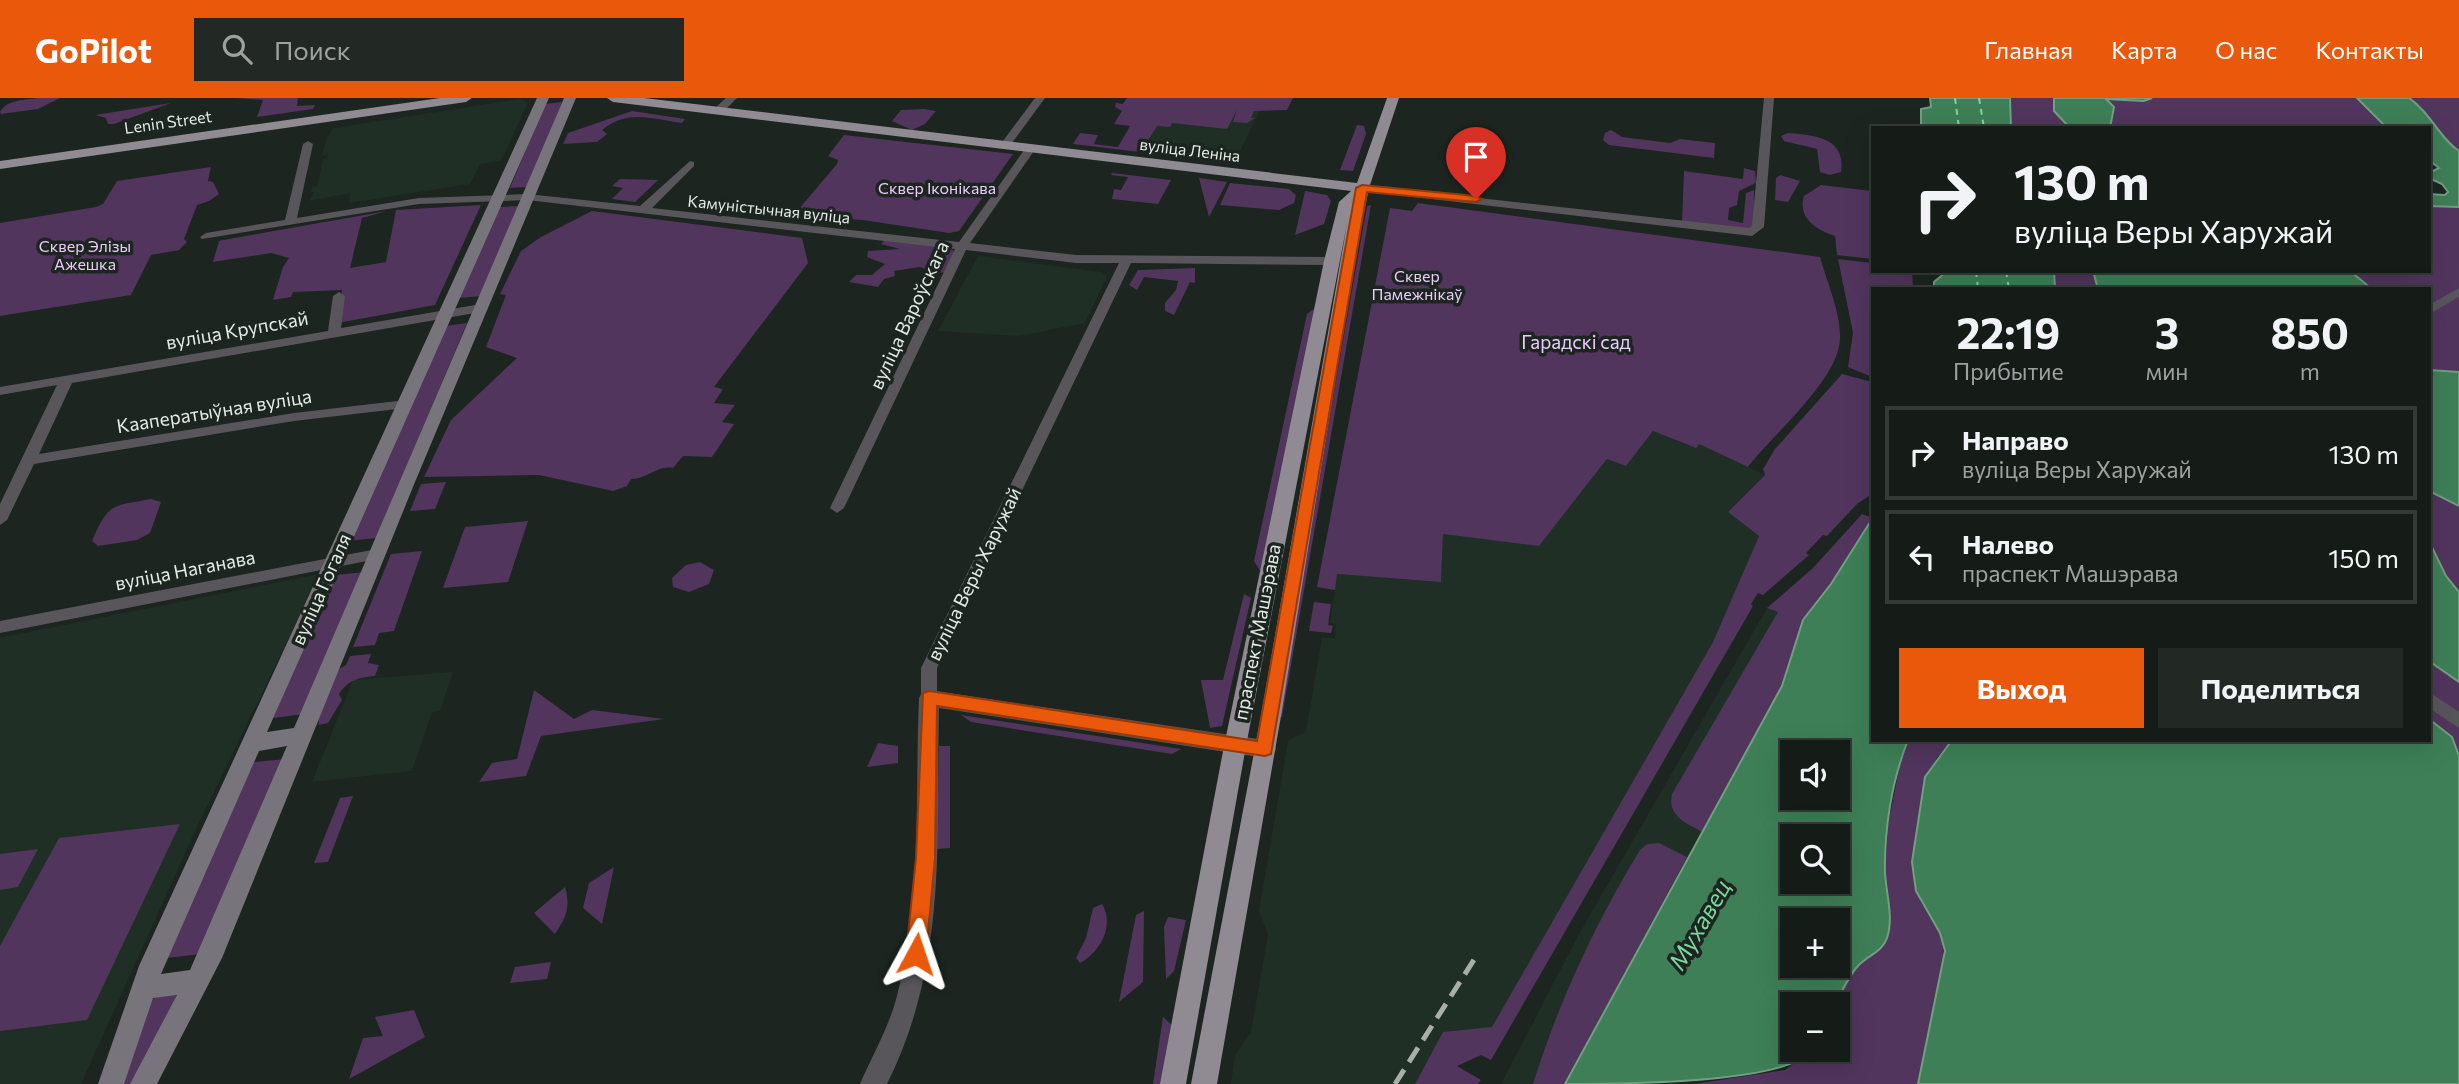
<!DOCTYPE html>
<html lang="ru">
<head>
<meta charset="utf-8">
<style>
	body { margin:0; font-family:Commissioner,sans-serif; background:#222924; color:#f1f3f6; height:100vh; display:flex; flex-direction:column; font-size:26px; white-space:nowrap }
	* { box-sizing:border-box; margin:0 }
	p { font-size:23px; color:#9da1a1 }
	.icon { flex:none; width:38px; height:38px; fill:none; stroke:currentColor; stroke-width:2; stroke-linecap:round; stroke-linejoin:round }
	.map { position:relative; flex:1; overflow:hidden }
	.side { position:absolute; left:1871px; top:189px; width:560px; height:455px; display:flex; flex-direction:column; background:#151c17; border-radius:0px; box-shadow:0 7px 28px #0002,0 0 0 2px #343a36 }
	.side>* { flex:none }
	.top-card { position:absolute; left:1871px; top:28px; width:560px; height:147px; border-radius:0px; box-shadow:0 7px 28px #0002,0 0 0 2px #343a36; background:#151c17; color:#f1f3f6; overflow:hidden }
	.buttons { position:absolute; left:1780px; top:642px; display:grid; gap:14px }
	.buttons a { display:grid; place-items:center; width:70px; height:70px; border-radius:0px; background:#151c17; box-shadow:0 7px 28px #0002,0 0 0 2px #343a36; font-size:35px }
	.pin { position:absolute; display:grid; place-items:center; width:60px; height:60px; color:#fff; margin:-72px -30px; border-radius:50% 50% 50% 0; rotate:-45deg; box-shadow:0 0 7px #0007 }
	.pin .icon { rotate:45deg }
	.me { position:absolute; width:77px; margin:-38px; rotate:5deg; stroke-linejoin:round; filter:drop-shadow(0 0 5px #0008) }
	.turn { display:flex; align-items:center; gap:24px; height:147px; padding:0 28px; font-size:32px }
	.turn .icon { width:91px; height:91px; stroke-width:2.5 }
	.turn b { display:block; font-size:49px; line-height:60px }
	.eta { display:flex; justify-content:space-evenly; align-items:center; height:119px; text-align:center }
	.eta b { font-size:42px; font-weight:700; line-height:49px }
	.button { display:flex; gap:14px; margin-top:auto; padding:14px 28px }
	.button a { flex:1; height:80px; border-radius:0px; background:#ea580c; color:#fff; font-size:28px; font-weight:700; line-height:80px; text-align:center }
	.button a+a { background:#222924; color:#f1f3f6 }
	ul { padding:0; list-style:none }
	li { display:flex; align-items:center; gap:21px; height:94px; margin:0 14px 10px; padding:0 14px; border:4px solid #343a36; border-radius:0px }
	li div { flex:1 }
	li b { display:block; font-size:26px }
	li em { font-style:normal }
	header { display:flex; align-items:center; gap:42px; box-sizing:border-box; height:98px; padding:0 35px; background:#ea580c; color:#fff }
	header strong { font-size:33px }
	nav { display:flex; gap:38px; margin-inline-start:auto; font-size:24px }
	.search { width:490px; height:63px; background:#222924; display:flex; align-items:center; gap:18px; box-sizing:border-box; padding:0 24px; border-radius:0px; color:#9da1a1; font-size:26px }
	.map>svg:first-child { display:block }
</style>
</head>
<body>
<header>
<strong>GoPilot</strong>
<div class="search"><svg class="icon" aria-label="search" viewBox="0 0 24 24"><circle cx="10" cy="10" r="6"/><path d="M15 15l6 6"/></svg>Поиск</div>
<nav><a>Главная</a><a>Карта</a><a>О нас</a><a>Контакты</a></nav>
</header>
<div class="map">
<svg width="2459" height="986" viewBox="0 0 2459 986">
	<rect width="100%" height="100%" fill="#1c251f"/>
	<!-- built -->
	<path fill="#1f2f25" d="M1157 0 1260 12 1236 62 1129 49Z
		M520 1 528 4 504 57 500 63 480 66 470 86 349 105 350 95 309 103 314 94H311L312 89 317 88 323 61 327 60 328 56 322 57 327 39 334 30Z
		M978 158 1102 174 1107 179 1085 225 1019 238 938 233Z
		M1653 333 1695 350 1699 346 1765 377 1728 414 1759 438 1713 544 1492 930 1443 934 1415 986H1231L1235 957 1251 934 1268 836 1259 813 1288 643 1306 634 1322 539 1335 540 1336 526 1330 525 1337 476 1441 484 1443 436 1539 448 1607 361 1626 368Z
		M320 476 195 733 81 986H0V540Z
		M1767 510 1803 522 1782 588 1565 986H1501L1579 836Z
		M453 574 440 613 432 614 412 673 312 684 353 582Z"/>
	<!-- green -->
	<path fill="#51355d" d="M38 0H60L38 11 1 16 0 14C7 1 25 2 38 0Z
		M236 0H298L297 8 315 7 313 11 257 19 263 2Z
		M1127 0H1293L1287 12 1254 13 1251 20H1255L1247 25 1233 24 1237 12 1227 31 1172 25 1170 29 1157 28 1144 49 1175 55 1173 58 1073 46 1080 35 1098 37 1094 46 1118 49 1130 28 1114 26 1122 13 1115 9 1116 5 1123 6Z
		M2010 0H2054V13L2070 30H2011Z
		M2108 0 2139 3 2152 0H2357L2387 30H2110L2114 10 2105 2Z
		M2409 0H2459V53C2442 43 2429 14 2409 0Z
		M562 4 528 89 510 90 545 6Z
		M171 5 114 26H108L106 20 95 17Z
		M924 11 936 13 925 26 912 32 892 23 901 12Z
		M632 13 685 21 682 25C654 22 629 10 602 32L607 36 597 44 563 46 568 35Z
		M1357 27 1364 28 1366 36 1353 73 1340 72Z
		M1611 32 1622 39 1670 45 1680 41 1715 45 1714 60 1609 47 1603 42 1605 35Z
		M1788 35C1816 37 1846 40 1841 74L1830 77 1820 74 1817 51 1784 43 1781 38Z
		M844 37 1013 56 959 133 949 135 863 122 793 118 837 66 838 62 828 58Z
		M211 69 208 83 213 84 219 96 209 103 197 107 184 141 187 144 179 152 151 157 131 197 0 218V125L96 109 103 106 117 83Z
		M1744 70 1755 73 1756 85 1739 93 1737 107 1729 110 1728 122 1743 125 1746 95 1754 92 1755 128 1748 131 1682 124 1684 73 1743 81Z
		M1112 75 1171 82 1158 106 1112 101 1114 91 1121 92 1128 79 1111 77Z
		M1780 77 1800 83 1788 104 1775 102 1776 80Z
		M1199 80 1227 84 1209 119Z
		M620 81 658 82 635 104 612 101 623 90 612 88Z
		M1230 85 1289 91 1296 97 1294 105 1279 112 1220 107Z
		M1821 87 1872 93V161L1837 157 1835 138C1817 132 1797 120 1804 98Z
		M1305 93 1327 97 1331 103 1324 126 1295 137Z
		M1418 105 1820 159C1827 184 1840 213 1840 238 1842 279 1772 337 1748 369L1699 346 1696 350 1653 333 1626 368 1607 361 1539 448 1443 436 1441 484 1337 476 1335 492 1317 489 1390 110 1412 113Z
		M481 107 435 207 338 225 342 192 293 194 291 199 273 202 283 169 289 160 271 155 213 164 219 143 223 142 387 113 362 120 350 170 386 164 396 112Z
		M1371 107 1282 619 1276 618 1367 108Z
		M520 108 482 198 458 200 500 109Z
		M2429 108 2459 109V658C2455 641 2443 630 2429 621V191H2372L2350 173H2429Z
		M592 113 802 140 808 165 714 289 723 291 714 305 735 307 722 324 734 326 712 359 683 358 673 370C657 367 648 381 631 381L627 388 613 393 539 377 424 379 451 322 517 260 486 249 506 197 500 196 521 153 541 139Z
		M885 142 943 147 954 153 947 174 937 175 920 169 894 173 895 178 884 181 878 189 849 184 856 177H872L885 166 867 159 868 153 900 151 881 146Z
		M1838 161 1872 165V173H1912L1913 191H1872V279L1848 269 1853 235Z
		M1195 170V185L1190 184 1174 217 1165 213V205L1176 192 1178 183 1144 179 1137 192 1129 187 1138 172Z
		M2054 173H2093L2098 191H2055Z
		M1312 212H1316L1262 476 1254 463 1307 216Z
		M467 225 376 440 348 443 445 228Z
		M1842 276 1872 284V396L1857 406 1827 438 1823 437 1806 455 1809 457 1763 497 1758 495 1751 506 1753 508 1491 962 1481 957 1457 968 1481 982 1478 986H1415L1443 934 1492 929 1713 544 1759 438 1728 414 1765 377 1763 371 1775 351Z
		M446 384 435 411 410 413 421 386Z
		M151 401 161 404 150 435 137 442 98 448 92 443C108 405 112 408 151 401Z
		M1862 416 1872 420 1831 486 1803 522 1782 588 1702 734C1686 725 1667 718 1672 696L1778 514 1767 510 1813 470Z
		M528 423 508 484 443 490 465 429Z
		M422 453 394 533 379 535 375 547 353 549 391 456Z
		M700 464 714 472 709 486 689 494 673 489 672 480 686 467Z
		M365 474 306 616 273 620 335 477Z
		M1244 496 1251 500 1222 628 1210 630 1201 582H1223Z
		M1314 504 1331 506 1328 527 1333 528 1331 535 1309 533Z
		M371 556 368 565 379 567 375 578C359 580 349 581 339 596L342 602 328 625 319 627 318 619 337 572 346 567 350 558Z
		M534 592 574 621 592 612 664 621 541 638 526 678 479 684 492 665 517 661Z
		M961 617 1181 651 1172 656 971 624Z
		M1908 642H1952L1936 661 1920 802 1940 835 1945 863 1918 986H1694L1785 972 1811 952H1838L1835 906 1857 868 1882 850 1889 817 1885 774 1887 732 1900 666Z
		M878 645 898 648V665L867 669Z
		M939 648H950V750L937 751Z
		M287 661 201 856 166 860 254 664Z
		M353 698 328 764 314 765 340 700Z
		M180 726 87 922 0 933V848L59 740Z
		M1659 745 1687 759 1565 986H1533C1559 903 1595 826 1640 752L1647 746Z
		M38 751 18 789 0 792V756Z
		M614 769 602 826 583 810 589 785Z
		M565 789C571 809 566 820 555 836L534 815Z
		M1102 806C1115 828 1100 854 1080 865L1076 860 1086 840 1093 810Z
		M1144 813 1143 884 1119 904 1136 817Z
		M1168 819 1186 822 1174 873 1166 881 1164 829Z
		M551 864 547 881 510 885 515 869Z
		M175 895 177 903 135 986H121L148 905 158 897Z
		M414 912 425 939 349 981 363 940 383 938 375 919Z
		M1163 919 1173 928 1161 986H1153Z"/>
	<!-- water -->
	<path fill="#3e7f57" stroke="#709f82" stroke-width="2" fill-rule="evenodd" d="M1930 0H2010L2011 30H1921V11L1931 9Z
		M2054 0H2152L2144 3 2106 1 2114 9 2110 30H2070L2054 13Z
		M2357 0H2409C2430 14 2441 42 2459 53V109L2429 108V96L2445 97 2448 94 2442 86 2429 80V75L2439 70 2429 62V30H2387Z
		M1947 173H2054L2055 191H1934V184Z
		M2093 173H2350L2372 191H2098Z
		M2429 272 2459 274V408L2429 393Z
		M1872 421V642H1908C1892 682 1884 732 1885 775 1886 795 1894 820 1887 840 1882 855 1867 857 1857 869 1848 879 1842 894 1835 906H1792V952H1811C1789 986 1612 986 1565 986L1782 588 1803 522 1831 486ZM1792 654H1838V700H1792ZM1792 738H1838V784H1792ZM1792 822H1838V868H1792Z
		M2429 443 2446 478 2459 494V584L2429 563Z
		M2429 621 2452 639 2459 658V986H1918L1945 853 1940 835 1916 793 1912 764 1925 679 1952 642H2429Z"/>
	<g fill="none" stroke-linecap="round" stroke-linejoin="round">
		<!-- ferry -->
		<path stroke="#7cd89f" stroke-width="2" stroke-dasharray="6 5" stroke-linecap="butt" d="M1955 0 1959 30
			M1979 0 1984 30
			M1976 173 1978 191
			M2006 173 2009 191"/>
		<!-- minor -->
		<path fill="#59565b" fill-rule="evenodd" d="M726 0H737L722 15H714V11Z
			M1035 0H1045L1009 49H1001L1000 47Z
			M1764 0H1774L1764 129 1752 138 1362 93 1356 90 1362 87 1749 130 1752 128Z
			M308 43 313 46 297 120 419 100 527 96 640 108 690 63 694 64V68L652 110 959 144 1027 48 1031 47 1036 50 970 145 1076 157 1331 159 1337 163 1331 167 1131 165 937 570V600L935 605H923L921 600V570L1119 165H1076L966 152 844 410 837 415 830 410 955 151 527 102 419 106 202 141 200 139 206 135 285 122 303 46Z
			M2459 190V199L2429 216V207Z
			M339 194 345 198 341 230 481 206 487 210 481 214 72 285 39 356 294 315 406 302 413 306 406 310 294 323 34 366 7 422 0 427V406L57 287 0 297V289L328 233 333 198Z
			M377 451 382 452 385 456 382 460 0 535V523Z
			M2429 594 2459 614V630L2429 610Z"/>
		<!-- tertiary -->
		<path fill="#59565b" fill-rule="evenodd" d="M929 592 1265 642 1273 645 1276 651 1273 657 1265 660 939 610C936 742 948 864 887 986H860C873 956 889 929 897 898 922 801 915 698 919 600L922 594Z"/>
		<!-- secondary -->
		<path fill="#78747b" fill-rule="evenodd" d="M537 0H549L267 634 294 630 564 0H576L415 384 222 860 157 986H130L177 897 153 900 124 986H98L139 868ZM287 648 190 872 161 876 259 653Z"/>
		<!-- primary -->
		<path fill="#908a93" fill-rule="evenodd" d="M440 0H472L466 4 0 71V63Z
			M607 0H644L1357 85 1387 0H1399L1369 90 1357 148 1281 618 1217 986H1191L1261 618 1347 126 1246 648 1186 986H1160L1224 648 1324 163 1339 104 1351 93 613 4Z"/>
		<!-- rail -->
		<path stroke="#a8afaa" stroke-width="5" stroke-dasharray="17 9" stroke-linecap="butt" d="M1395 986 1477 857"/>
	</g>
	<!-- route -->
	<path fill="#ea580c" stroke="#983908" stroke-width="2" d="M1362 87 1476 98 1482 101 1476 104 1367 94 1271 656 1265 658 937 608 935 760 926 856 923 863 916 865 909 863 906 856 916 760 923 595 929 593 1257 643 1356 90Z"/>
	<g text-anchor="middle" stroke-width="7" stroke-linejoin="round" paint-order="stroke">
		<!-- far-street labels -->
		<g font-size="16" fill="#e4eae6" stroke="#1c251f">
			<text transform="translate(168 24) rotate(-8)" y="6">Lenin Street</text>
			<text transform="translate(1190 52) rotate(7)" y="6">вуліца Леніна</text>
			<text transform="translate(769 111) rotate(6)" y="6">Камуністычная вуліца</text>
		</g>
		<!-- far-park labels -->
		<g font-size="16" fill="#ebcbfb" stroke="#1c251f">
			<text x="937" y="96">Сквер Іконікава</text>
			<text x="85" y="154">Сквер Элізы<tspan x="85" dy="18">Ажешка</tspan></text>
			<text x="1417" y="184">Сквер<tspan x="1417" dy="18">Памежнікаў</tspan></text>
		</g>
		<!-- street labels -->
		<g font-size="19" fill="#e4eae6" stroke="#1c251f">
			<text transform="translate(909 217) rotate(-65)" y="7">вуліца Вароўскага</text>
			<text transform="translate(237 232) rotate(-10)" y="7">вуліца Крупскай</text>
			<text transform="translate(214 313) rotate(-9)" y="7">Кааператыўная вуліца</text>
			<text transform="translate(185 472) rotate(-11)" y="7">вуліца Наганава</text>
			<text transform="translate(974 476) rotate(-64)" y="7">вуліца Веры Харужай</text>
			<text transform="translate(321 491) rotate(-66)" y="7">вуліца Гогаля</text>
			<text transform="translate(1257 534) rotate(-79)" y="7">праспект Машэрава</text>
		</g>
		<!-- park labels -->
		<g font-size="19" fill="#ebcbfb" stroke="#1c251f">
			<text x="1576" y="251">Гарадскі сад</text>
		</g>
		<!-- near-water labels -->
		<g font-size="24" font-style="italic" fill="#7cd89f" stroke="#1c251f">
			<text transform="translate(1700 827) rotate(-60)" y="8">Мухавец</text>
		</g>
	</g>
</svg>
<div class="buttons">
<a><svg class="icon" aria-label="sound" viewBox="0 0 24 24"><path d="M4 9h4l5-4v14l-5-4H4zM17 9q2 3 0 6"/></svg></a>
<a><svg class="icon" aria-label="search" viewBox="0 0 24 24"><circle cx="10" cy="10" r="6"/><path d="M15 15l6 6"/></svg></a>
<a>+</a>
<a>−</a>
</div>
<div class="pin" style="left:1476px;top:101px;background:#d93025"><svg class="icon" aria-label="arrive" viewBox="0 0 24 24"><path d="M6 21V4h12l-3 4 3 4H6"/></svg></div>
<svg class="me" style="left:916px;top:856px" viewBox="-20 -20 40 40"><path d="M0-17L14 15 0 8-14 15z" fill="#ea580c" stroke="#fff" stroke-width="4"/></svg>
<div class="top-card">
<div class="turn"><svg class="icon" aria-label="right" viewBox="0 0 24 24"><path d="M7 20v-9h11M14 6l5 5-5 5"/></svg><div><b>130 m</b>вуліца Веры Харужай</div></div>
</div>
<section class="side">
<div class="eta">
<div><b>22:19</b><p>Прибытие</p></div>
<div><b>3</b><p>мин</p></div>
<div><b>850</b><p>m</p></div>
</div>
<ul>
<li><svg class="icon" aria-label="right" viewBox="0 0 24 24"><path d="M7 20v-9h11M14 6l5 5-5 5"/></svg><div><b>Направо</b><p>вуліца Веры Харужай</p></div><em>130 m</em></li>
<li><svg class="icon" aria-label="left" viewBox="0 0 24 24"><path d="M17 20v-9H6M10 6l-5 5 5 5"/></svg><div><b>Налево</b><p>праспект Машэрава</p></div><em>150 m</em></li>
</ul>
<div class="button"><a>Выход</a><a>Поделиться</a></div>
</section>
</div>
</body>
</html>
